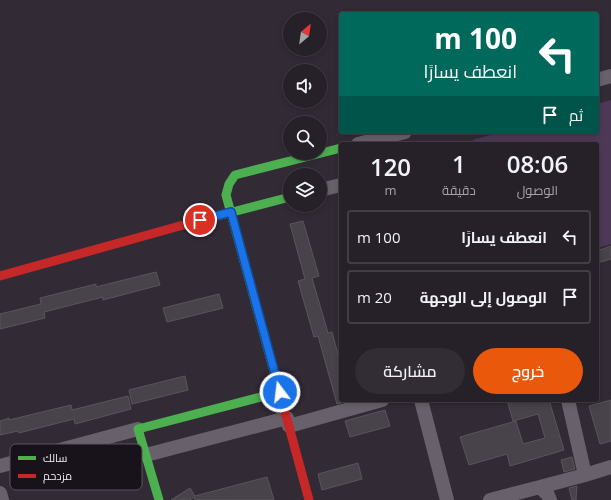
<!DOCTYPE html>
<html lang="ar">
<head>
<meta charset="utf-8">
<style>
	body { margin:0; font-family:"Open Sans",Cairo,sans-serif; background:#322d34; color:#f1f3f6; direction:rtl; height:100vh; display:flex; flex-direction:column; font-size:15px; white-space:nowrap }
	* { box-sizing:border-box; margin:0 }
	p { font-size:13px; color:#a4a3a8 }
	.icon { flex:none; width:22px; height:22px; fill:none; stroke:currentColor; stroke-width:2; stroke-linecap:round; stroke-linejoin:round }
	.map { position:relative; flex:1; overflow:hidden; direction:ltr }
	.panel { position:absolute; left:339px; top:142px; width:260px; height:260px; display:flex; flex-direction:column; background:#262028; border-radius:4px; box-shadow:0 2px 6px #0003,0 0 0 1px #423e45; direction:rtl }
	.panel>* { flex:none }
	.guide { position:absolute; left:339px; top:12px; width:260px; height:122px; border-radius:4px; box-shadow:0 2px 6px #0003,0 0 0 1px #423e45; direction:rtl; background:#00695c; color:#fff; overflow:hidden }
	.needle { width:26px; rotate:29deg }
	.buttons { position:absolute; left:283px; top:12px; display:grid; gap:8px }
	.buttons a { display:grid; place-items:center; width:44px; height:44px; border-radius:50%; background:#262028; box-shadow:0 2px 6px #0003,0 0 0 1px #423e45; font-size:20px }
	.pin { position:absolute; display:grid; place-items:center; width:34px; height:34px; color:#fff; margin:-17px; border:2px solid #fff; border-radius:50%; box-shadow:0 1px 4px #0007 }
	.me { position:absolute; width:44px; margin:-22px; rotate:345deg; stroke-linejoin:round; filter:drop-shadow(0 0 3px #0008) }
	.turn { display:flex; align-items:center; gap:14px; height:84px; padding:0 16px; font-size:18px }
	.turn .icon { width:52px; height:52px; stroke-width:2.5 }
	.turn b { display:block; font-size:28px; line-height:34px }
	.then { display:flex; align-items:center; height:38px; padding:0 16px; background:#0003; gap:8px; font-size:15px }
	.eta { display:flex; justify-content:space-evenly; align-items:center; height:68px; text-align:center }
	.eta b { font-size:24px; font-weight:600; line-height:28px }
	.button { display:flex; gap:8px; margin-top:auto; padding:8px 16px }
	.button a { flex:1; height:46px; border-radius:24px; background:#ea580c; color:#fff; font-size:16px; font-weight:600; line-height:46px; text-align:center }
	.button a+a { background:#322d34; color:#f1f3f6 }
	ul { padding:0; list-style:none }
	li { display:flex; align-items:center; gap:12px; height:54px; margin:0 8px 6px; padding:0 8px; border:2px solid #423e45; border-radius:4px }
	li div { flex:1 }
	li b { display:block; font-size:15px }
	li em { font-style:normal }
	.map>svg:first-child { display:block }
</style>
</head>
<body>
<div class="map">
<svg width="611" height="500" viewBox="0 0 611 500">
	<rect width="100%" height="100%" fill="#322a35"/>
	<!-- green -->
	<path fill="#4e3857" d="M611 100V244L597 248V144H474L473 140 501 132H597V104Z"/>
	<!-- building -->
	<path fill="#48424b" stroke="#5b545d" d="M303 221 319 276 312 278 328 333 332 332 341 365V403L337 404 318 336 314 337 298 281 305 279 290 224Z
		M611 246V259L597 263V251Z
		M156 272 160 285 103 300V297L44 312 45 318 0 329V314L41 304 40 298 96 284V287Z
		M219 294 223 308 167 322 163 308Z
		M185 376 188 390 132 404 129 390Z
		M128 396 131 409 75 424 74 419 19 433 18 431 0 435V421L9 418V420L71 405 72 410Z
		M507 400H549L564 450 510 466 507 454 469 465 460 437 516 421 523 444 545 438 538 414 513 421Z
		M611 400V441L600 444 589 406Z
		M385 410 390 426 350 437 345 421Z
		M572 457 575 469 564 472 561 460Z
		M358 463 362 479 322 490 318 474Z
		M267 477 274 500H195L194 497 190 500H171L190 488 195 496Z
		M577 486 576 500H572L569 488Z"/>
	<g fill="none" stroke-linecap="round" stroke-linejoin="round">
		<!-- street -->
		<path stroke="#68616b" stroke-width="14" d="M597 80 611 76
			M358 144 405 132
			M320 190 341 185
			M421 400 447 500
			M568 400 585 475
			M289 426 382 400
			M146 455 287 418
			M0 466 138 429
			M540 487 585 475 611 467
			M0 493 2 500
			M490 500 540 487 548 495 550 500"/>
		<!-- fast -->
		<path stroke="#4caf50" stroke-width="9" d="M194 222 290 197
			M279 390 226 195 229 184 235 175 341 148
			M159 500 138 429 280 392"/>
		<!-- jam -->
		<path stroke="#c62828" stroke-width="9" d="M0 276 194 222
			M279 390 309 500"/>
	</g>
	<g fill="none" stroke-linecap="round" stroke-linejoin="round">
		<defs>
			<path id="route" d="M200 220 231 212 280 392"/>
		</defs>
		<!-- route casing -->
		<use href="#route" stroke="#114b97" stroke-width="10"/>
		<!-- route -->
		<use href="#route" stroke="#1a73e8" stroke-width="7"/>
	</g>
	<!-- legend -->
	<rect x="10" y="444" width="132" height="46" rx="6" fill="#18121a" stroke="#5a535c" stroke-width="1"/>
	<rect x="18" y="456" width="18" height="4" fill="#4caf50"/>
	<rect x="18" y="474" width="18" height="4" fill="#c62828"/>
	<g font-size="11" fill="#f3ebf7">
		<text x="43" y="462">سالك</text>
		<text x="43" y="480">مزدحم</text>
	</g>
</svg>
<div class="buttons">
<a><svg class="needle" viewBox="-14 -14 28 28"><path d="M0-13l5 13h-10z" fill="#e53935"/><path d="M0 13l5-13h-10z" fill="#a4a3a8"/></svg></a>
<a><svg class="icon" aria-label="sound" viewBox="0 0 24 24"><path d="M4 9h4l5-4v14l-5-4H4zM17 9q2 3 0 6"/></svg></a>
<a><svg class="icon" aria-label="search" viewBox="0 0 24 24"><circle cx="10" cy="10" r="6"/><path d="M15 15l6 6"/></svg></a>
<a><svg class="icon" aria-label="layers" viewBox="0 0 24 24"><path d="M12 4l9 5-9 5-9-5zM3 14l9 5 9-5"/></svg></a>
</div>
<div class="pin" style="left:200px;top:220px;background:#d93025"><svg class="icon" aria-label="arrive" viewBox="0 0 24 24"><path d="M6 21V4h12l-3 4 3 4H6"/></svg></div>
<svg class="me" style="left:280px;top:392px" viewBox="-20 -20 40 40"><circle r="17" fill="#1a73e8" stroke="#fff" stroke-width="3"/><path d="M0-11L8 9 0 5-8 9z" fill="#fff"/></svg>
<div class="guide">
<div class="turn"><svg class="icon" aria-label="left" viewBox="0 0 24 24"><path d="M17 20v-9H6M10 6l-5 5 5 5"/></svg><div><b>100 m</b>انعطف يسارًا</div></div>
<div class="then">ثم<svg class="icon" aria-label="arrive" viewBox="0 0 24 24"><path d="M6 21V4h12l-3 4 3 4H6"/></svg></div>
</div>
<section class="panel">
<div class="eta">
<div><b>08:06</b><p>الوصول</p></div>
<div><b>1</b><p>دقيقة</p></div>
<div><b>120</b><p>m</p></div>
</div>
<ul>
<li><svg class="icon" aria-label="left" viewBox="0 0 24 24"><path d="M17 20v-9H6M10 6l-5 5 5 5"/></svg><div><b>انعطف يسارًا</b></div><em>100 m</em></li>
<li><svg class="icon" aria-label="arrive" viewBox="0 0 24 24"><path d="M6 21V4h12l-3 4 3 4H6"/></svg><div><b>الوصول إلى الوجهة</b></div><em>20 m</em></li>
</ul>
<div class="button"><a>خروج</a><a>مشاركة</a></div>
</section>
</div>
</body>
</html>
